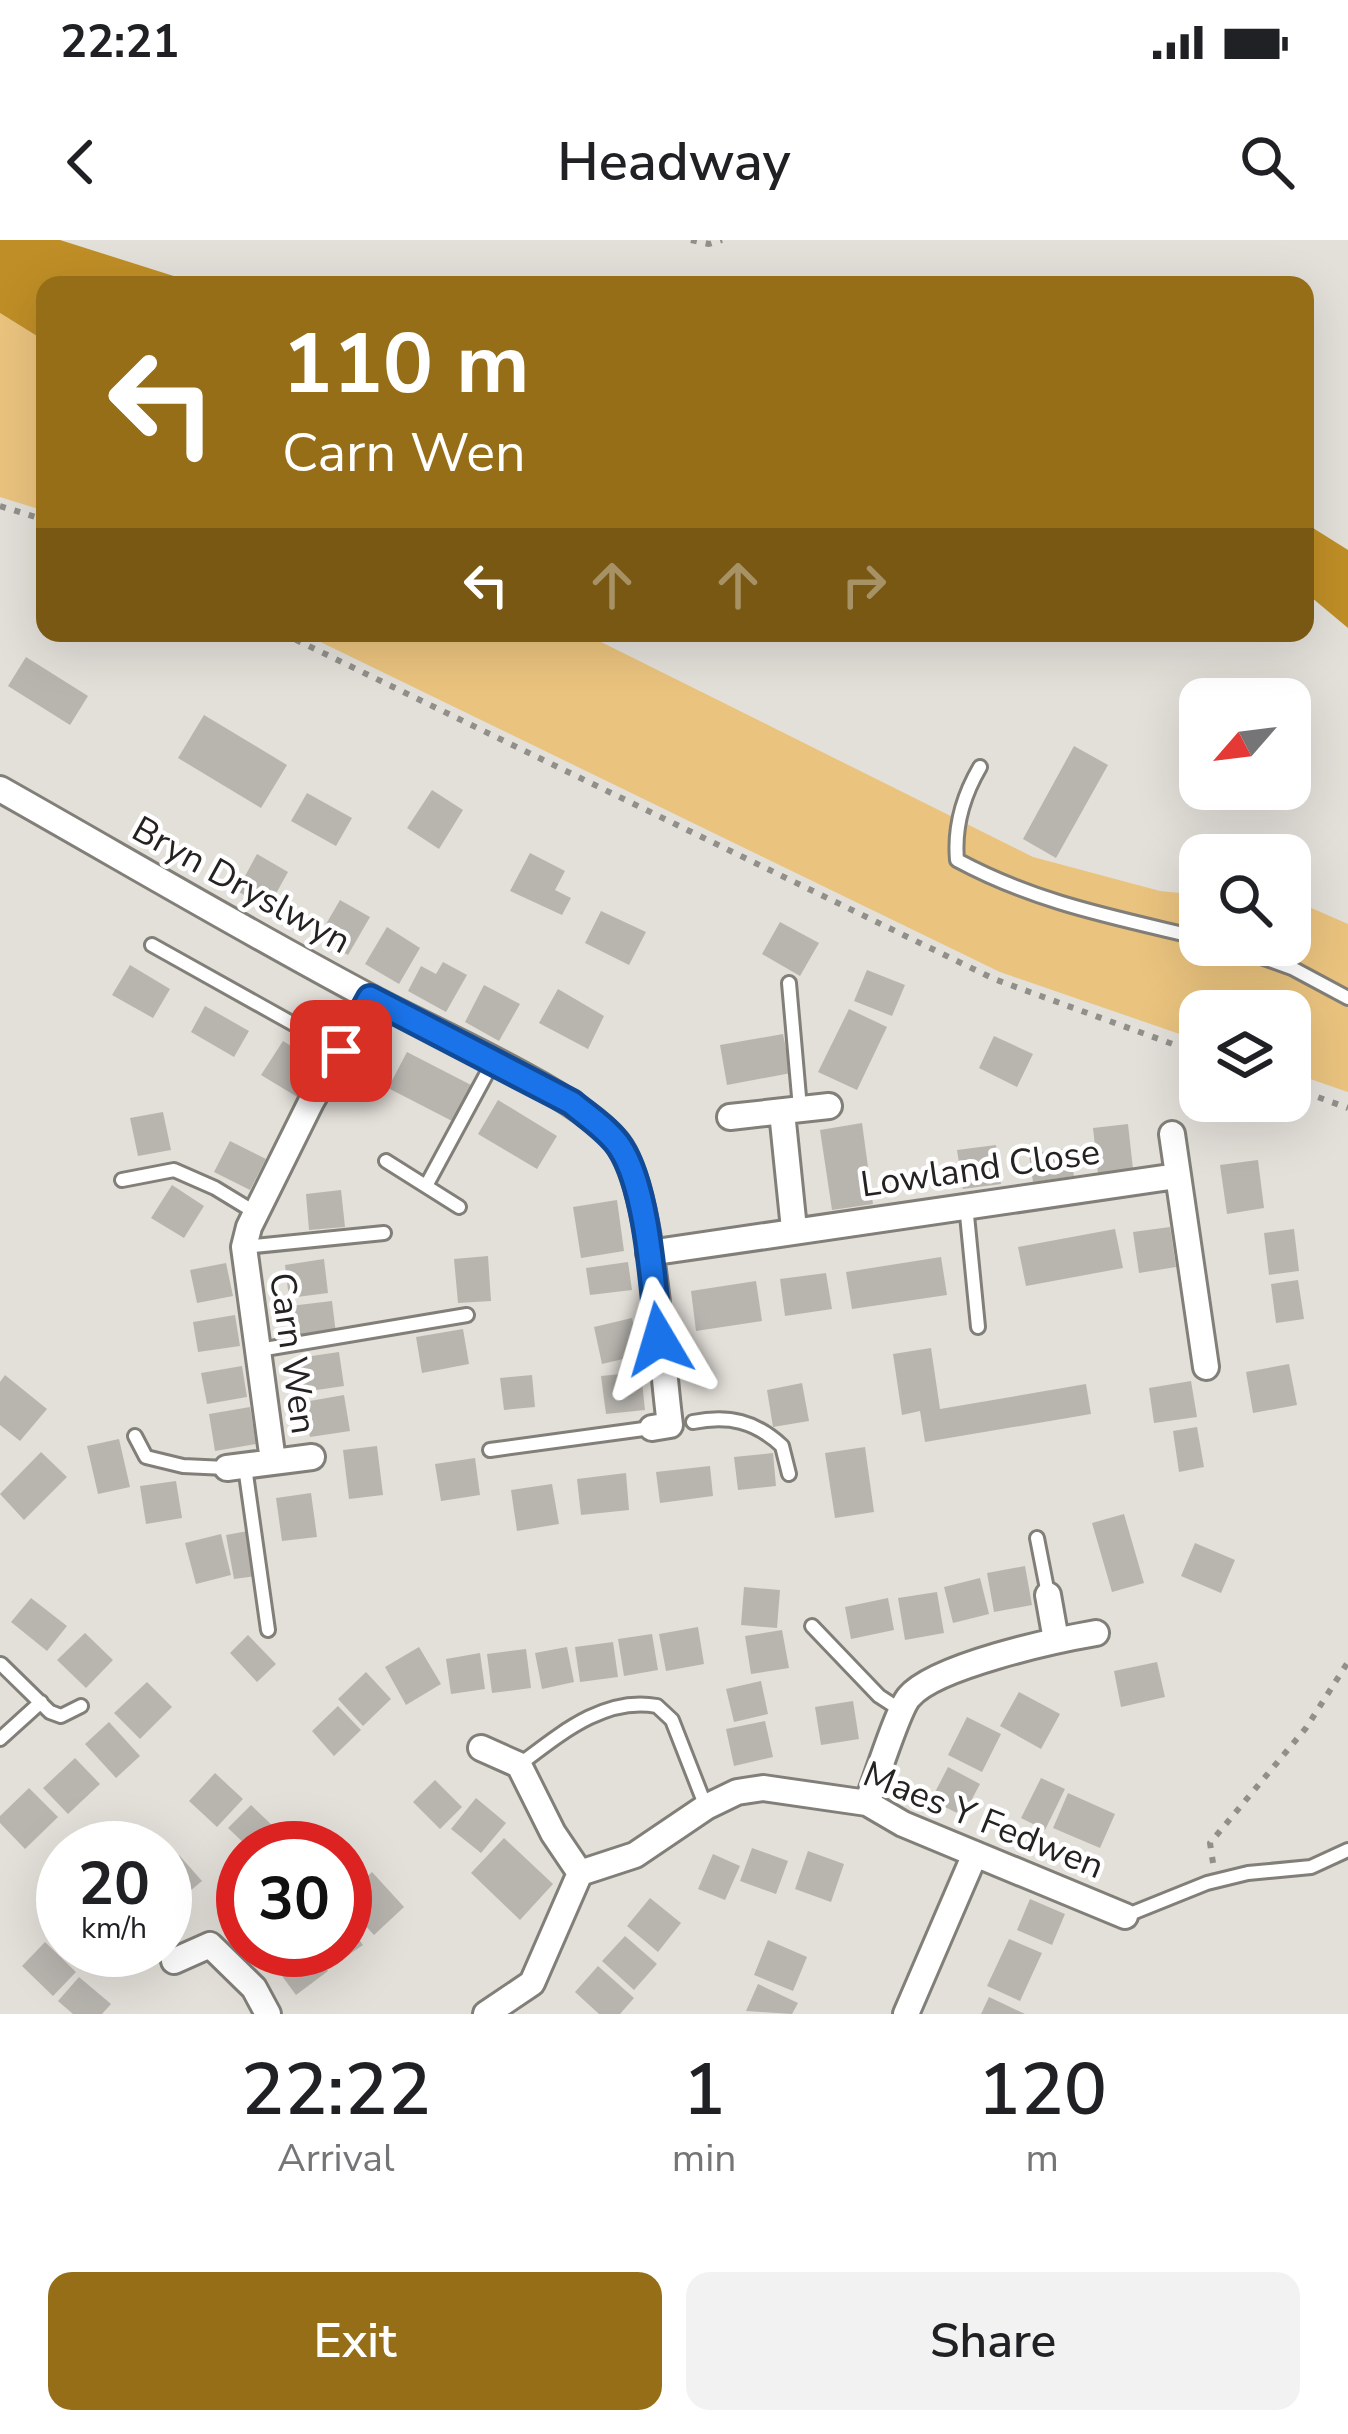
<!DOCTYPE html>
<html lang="en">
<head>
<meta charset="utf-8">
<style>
	body { margin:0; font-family:"Nunito Sans",sans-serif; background:#f2f2f2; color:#202124; height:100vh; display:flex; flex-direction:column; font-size:45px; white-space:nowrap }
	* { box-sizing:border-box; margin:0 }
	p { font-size:39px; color:#757577 }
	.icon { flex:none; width:66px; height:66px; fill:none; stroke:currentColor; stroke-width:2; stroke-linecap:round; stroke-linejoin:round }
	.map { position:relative; height:1774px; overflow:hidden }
	.drawer { display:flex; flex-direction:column; background:#fff; flex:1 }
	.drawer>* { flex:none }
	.guide { position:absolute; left:36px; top:36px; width:1278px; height:366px; border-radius:24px; box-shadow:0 12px 48px #0002; background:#966e18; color:#fff; overflow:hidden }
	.needle { width:78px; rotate:242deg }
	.buttons { position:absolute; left:1179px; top:438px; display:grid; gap:24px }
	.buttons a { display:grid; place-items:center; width:132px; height:132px; border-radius:24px; background:#fff; box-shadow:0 12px 48px #0002; font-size:60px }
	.speed { position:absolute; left:36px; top:1581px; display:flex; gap:24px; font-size:60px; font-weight:700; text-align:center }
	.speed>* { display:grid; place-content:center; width:156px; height:156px; border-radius:50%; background:#fff; box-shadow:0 12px 48px #0002; line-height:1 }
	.speed small { font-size:30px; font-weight:400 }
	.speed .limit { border:18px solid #d22; background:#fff; color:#111 }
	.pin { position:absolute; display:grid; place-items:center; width:102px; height:102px; color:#fff; margin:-51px; border-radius:24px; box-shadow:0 6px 18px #0006 }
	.me { position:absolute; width:132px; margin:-66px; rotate:353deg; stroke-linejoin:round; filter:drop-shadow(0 0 9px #0008) }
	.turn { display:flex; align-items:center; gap:42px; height:252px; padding:0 48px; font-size:54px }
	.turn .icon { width:156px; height:156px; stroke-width:2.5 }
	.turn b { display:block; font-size:84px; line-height:102px }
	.lanes { display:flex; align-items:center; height:114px; padding:0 48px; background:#0003; justify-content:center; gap:60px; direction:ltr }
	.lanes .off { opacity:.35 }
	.eta { display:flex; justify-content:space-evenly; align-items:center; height:204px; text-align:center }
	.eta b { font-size:72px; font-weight:600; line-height:84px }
	.action { display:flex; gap:24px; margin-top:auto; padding:24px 48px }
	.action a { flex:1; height:138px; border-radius:24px; background:#966e18; color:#fff; font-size:48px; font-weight:600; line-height:138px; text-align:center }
	.action a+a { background:#f2f2f2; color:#202124 }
	.status { display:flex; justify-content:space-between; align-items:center; height:84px; padding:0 60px; background:#fff; direction:ltr }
	.status svg { height:33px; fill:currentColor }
	header { display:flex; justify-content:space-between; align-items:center; height:156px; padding:0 48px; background:#fff; font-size:54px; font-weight:600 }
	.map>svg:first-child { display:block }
</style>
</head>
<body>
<div class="status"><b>22:21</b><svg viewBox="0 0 49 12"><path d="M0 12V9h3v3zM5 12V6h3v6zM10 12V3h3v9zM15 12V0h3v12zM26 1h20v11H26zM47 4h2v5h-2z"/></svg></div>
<header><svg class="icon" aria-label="back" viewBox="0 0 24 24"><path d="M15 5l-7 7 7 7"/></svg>Headway<svg class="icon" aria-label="search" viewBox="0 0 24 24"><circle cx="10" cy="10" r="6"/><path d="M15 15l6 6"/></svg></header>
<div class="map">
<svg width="1348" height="1774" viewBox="0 0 1348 1774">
	<rect width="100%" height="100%" fill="#e3dfd9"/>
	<!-- green -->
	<path fill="#eac37e" d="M0 73 45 101V271L0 257Z
		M302 393H583L1033 617 1160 651 1200 655V705H1290V665L1309 667 1348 684V852L1290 832V771H1200V801L1000 732Z"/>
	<!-- water -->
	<path fill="#bf8e26" d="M0 0H60L202 45H45V101L0 73Z
		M1305 283 1348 310V388L1305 352Z"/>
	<!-- building -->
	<path fill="#b8b5af" d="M26 417 88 456 70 485 8 446Z
		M204 475 287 525 261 568 178 518Z
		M1074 506 1108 525 1056 618 1023 599Z
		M432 550 463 570 439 609 407 588Z
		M307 553 352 578 336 606 291 581Z
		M530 613 565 631 555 650 571 658 562 675 510 651Z
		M257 614 288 632 268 668 237 651Z
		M340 660 370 677 348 715 318 698Z
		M601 671 646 692 629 725 585 703Z
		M780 682 819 703 800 736 762 714Z
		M387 687 420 708 399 744 365 724Z
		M443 722 467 735 446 772 408 751 421 726 436 734Z
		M130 725 170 749 153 778 112 755Z
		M867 730 905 745 892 776 854 761Z
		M484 745 520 764 499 801 465 782Z
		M558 749 604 776 588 809 539 783Z
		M205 766 249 791 234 817 191 792Z
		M849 769 887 787 857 850 818 832Z
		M783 794 791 833 727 845 720 805Z
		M994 796 1033 814 1017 847 979 828Z
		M283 801 320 824 299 858 261 835Z
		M407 812 473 846 454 882 388 848Z
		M498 860 557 896 537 929 478 894Z
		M163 872 171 910 138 916 130 878Z
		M862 883 873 964 832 970 820 890Z
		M1128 884 1133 929 1098 933 1093 888Z
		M230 901 266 919 250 950 214 932Z
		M996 905 1001 944 963 949 957 910Z
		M1069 908 1074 936 1033 942 1029 914Z
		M1258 920 1264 968 1227 974 1220 925Z
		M172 945 204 966 184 998 151 978Z
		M341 950 345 987 309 990 306 954Z
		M617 960 624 1011 581 1018 573 967Z
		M1170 987 1176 1027 1139 1033 1133 992Z
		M1115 989 1123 1028 1026 1046 1018 1007Z
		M1294 989 1299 1031 1269 1035 1264 993Z
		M488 1016 491 1061 458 1063 454 1019Z
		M941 1017 947 1055 852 1069 846 1032Z
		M324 1019 328 1053 289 1058 285 1025Z
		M628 1022 632 1050 590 1055 586 1028Z
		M226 1023 233 1056 197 1063 190 1030Z
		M826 1033 832 1069 785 1076 780 1039Z
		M1298 1040 1304 1079 1276 1083 1271 1044Z
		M756 1041 762 1081 696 1091 691 1051Z
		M332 1061 336 1094 294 1099 290 1066Z
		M235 1075 240 1106 198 1112 193 1082Z
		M632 1078 640 1115 602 1124 594 1087Z
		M463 1089 469 1124 422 1133 416 1097Z
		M931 1108 940 1169 1086 1144 1091 1174 925 1202 920 1171 902 1175 893 1114Z
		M339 1112 344 1146 303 1152 298 1118Z
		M1289 1124 1297 1165 1253 1173 1246 1132Z
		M242 1126 247 1157 207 1164 201 1133Z
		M641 1132 645 1170 606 1174 601 1136Z
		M5 1135 47 1169 20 1201 0 1185V1142Z
		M532 1135 535 1167 504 1170 500 1138Z
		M1191 1141 1197 1177 1154 1183 1149 1148Z
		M802 1143 809 1181 773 1187 767 1150Z
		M344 1155 350 1191 310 1197 304 1162Z
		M250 1167 256 1204 215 1211 209 1174Z
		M1197 1187 1204 1227 1179 1232 1173 1191Z
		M119 1199 130 1247 98 1254 87 1206Z
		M377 1206 383 1255 349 1259 343 1210Z
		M865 1207 874 1272 835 1278 825 1213Z
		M41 1212 67 1237 24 1280 0 1254Z
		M773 1213 776 1246 738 1250 734 1217Z
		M475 1218 480 1255 441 1261 435 1224Z
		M710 1226 713 1256 660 1263 656 1232Z
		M626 1233 629 1270 581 1275 577 1239Z
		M176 1241 182 1278 146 1284 140 1246Z
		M552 1244 559 1284 517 1291 511 1250Z
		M311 1253 317 1297 282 1301 276 1258Z
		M1124 1274 1144 1343 1112 1352 1092 1283Z
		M248 1291 256 1336 234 1339 226 1295Z
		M221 1294 231 1335 196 1344 185 1303Z
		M1195 1303 1235 1320 1221 1353 1181 1336Z
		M1025 1326 1032 1365 994 1372 987 1333Z
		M980 1338 989 1374 953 1383 944 1347Z
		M744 1347 780 1350 777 1388 741 1385Z
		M937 1352 944 1393 905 1400 898 1358Z
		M31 1358 67 1386 47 1411 11 1382Z
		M888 1358 894 1390 851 1399 845 1367Z
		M698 1387 704 1424 666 1431 659 1394Z
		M782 1390 789 1428 751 1434 745 1396Z
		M85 1393 113 1420 86 1448 57 1420Z
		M652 1394 658 1430 624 1436 618 1399Z
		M248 1395 276 1424 257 1442 230 1413Z
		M613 1402 618 1437 580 1442 575 1407Z
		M419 1407 441 1444 406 1465 385 1427Z
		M567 1407 574 1442 542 1449 535 1413Z
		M526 1409 531 1448 492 1453 487 1414Z
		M480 1413 485 1449 451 1454 446 1419Z
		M1157 1422 1165 1457 1121 1467 1114 1431Z
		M366 1432 391 1459 363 1486 338 1459Z
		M761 1441 768 1474 734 1482 726 1449Z
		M147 1442 172 1467 140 1499 114 1473Z
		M1019 1452 1060 1474 1041 1509 1000 1486Z
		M853 1461 859 1499 821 1505 815 1467Z
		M338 1466 361 1490 334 1516 312 1491Z
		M967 1477 1001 1494 982 1532 948 1515Z
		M765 1481 773 1517 734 1526 726 1489Z
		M109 1482 140 1516 116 1538 85 1504Z
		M75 1518 100 1544 68 1574 43 1548Z
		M948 1527 980 1544 963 1576 931 1560Z
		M215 1533 243 1559 217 1587 189 1561Z
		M1041 1538 1065 1549 1045 1590 1021 1578Z
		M435 1540 462 1567 440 1589 413 1562Z
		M29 1548 58 1577 25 1609 0 1583V1576Z
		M1068 1553 1115 1574 1100 1608 1053 1588Z
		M476 1558 506 1583 481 1613 451 1589Z
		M251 1565 276 1589 258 1608H249L228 1588Z
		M504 1598 553 1644 520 1680 471 1633Z
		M752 1608 788 1621 776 1654 740 1641Z
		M808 1611 844 1624 831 1662 795 1649Z
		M713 1614 740 1626 725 1660 698 1649Z
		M179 1615 202 1641 165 1672V1627Z
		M372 1632 404 1667 374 1695 345 1664V1657Z
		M650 1658 681 1683 658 1712 627 1686Z
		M1030 1659 1065 1674 1052 1705 1017 1690Z
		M345 1679 363 1705 331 1727 319 1710H345Z
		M625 1696 657 1724 634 1750 602 1721Z
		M1009 1699 1042 1713 1020 1761 987 1746Z
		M768 1700 807 1717 793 1751 754 1735Z
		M45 1702 76 1732 53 1756 22 1726Z
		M263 1710H313L328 1731 296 1755Z
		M598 1726 634 1758 620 1774H599L575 1752Z
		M79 1737 111 1764 102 1774H73L58 1761Z
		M758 1744 798 1763 792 1774 746 1771Z
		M989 1757 1025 1774H981Z"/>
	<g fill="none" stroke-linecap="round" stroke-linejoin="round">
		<defs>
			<path id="service" d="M980 527C963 556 954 586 957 620 1037 663 1113 677 1200 698
				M152 705 340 810
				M1228 705 1292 728 1348 758
				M789 743 800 868
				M386 921 459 967
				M122 940 174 930 215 948 256 973
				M426 946 493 822
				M966 965 978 1087
				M245 1007 384 993
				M259 1110 467 1075
				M693 1182C729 1175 755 1181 782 1206L789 1234
				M135 1196 146 1217 183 1226 226 1228
				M490 1210 651 1188
				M245 1227 268 1390
				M1037 1298 1048 1354
				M812 1386 879 1456 902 1471
				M1 1424 50 1472 61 1476 81 1466
				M0 1499 41 1462
				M519 1525C559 1495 604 1456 657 1466L672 1480 706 1567
				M1125 1676 1207 1643 1248 1633 1311 1627 1348 1610"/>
			<path id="minor" d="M0 549C124 619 247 692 373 759 430 790 590 858 621 908 654 961 661 1118 670 1185L652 1188
				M782 872 794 989
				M730 877 829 866
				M1172 894 1206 1127
				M649 1013 1177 936
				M273 1221 244 1007 249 987 311 862 371 758
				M227 1228 312 1217
				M1048 1355 1056 1400
				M481 1508 519 1525 553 1593 580 1633
				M867 1563C875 1543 898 1469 909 1457 935 1426 1055 1400 1096 1393
				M174 1721 210 1705 254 1748 268 1774
				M486 1774 532 1743 580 1633 635 1615 706 1567 737 1552 763 1548 867 1563 903 1584 1125 1676
				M906 1774 975 1614"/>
		</defs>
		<!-- service casing -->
		<use href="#service" stroke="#827f79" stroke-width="18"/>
		<!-- minor casing -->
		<use href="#minor" stroke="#827f79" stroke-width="30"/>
		<!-- path -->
		<path stroke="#918f8a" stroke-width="6" stroke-dasharray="6 9" stroke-linecap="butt" d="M691 0 709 4 722 0
			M0 266 45 280
			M282 393 994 739 1200 814
			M1290 847 1348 868
			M1213 1623 1210 1603 1306 1488 1348 1422"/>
		<!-- service -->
		<use href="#service" stroke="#fff" stroke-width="12"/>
		<!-- minor -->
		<use href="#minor" stroke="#fff" stroke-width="24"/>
	</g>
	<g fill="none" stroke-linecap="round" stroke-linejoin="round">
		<defs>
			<path id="route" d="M341 811 370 758 572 863C587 876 609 890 620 907 648 949 653 1048 659 1099"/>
		</defs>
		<!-- route casing -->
		<use href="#route" stroke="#114b97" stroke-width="30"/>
		<!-- route -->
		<use href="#route" stroke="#1a73e8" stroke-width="21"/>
	</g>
	<g text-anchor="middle" stroke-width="9" stroke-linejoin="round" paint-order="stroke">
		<!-- street labels -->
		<g font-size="36" fill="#242321" stroke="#fff">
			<text transform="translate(242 644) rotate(29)" y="13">Bryn Dryslwyn</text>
			<text transform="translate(980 927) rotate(-8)" y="13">Lowland Close</text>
			<text transform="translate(294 1113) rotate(82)" y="13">Carn Wen</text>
			<text transform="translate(984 1579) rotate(22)" y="13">Maes Y Fedwen</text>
		</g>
	</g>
</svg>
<div class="buttons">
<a><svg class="needle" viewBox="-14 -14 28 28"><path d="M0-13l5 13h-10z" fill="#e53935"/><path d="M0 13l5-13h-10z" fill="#757577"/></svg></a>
<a><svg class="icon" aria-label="search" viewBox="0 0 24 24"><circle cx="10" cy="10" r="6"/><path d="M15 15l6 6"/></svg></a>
<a><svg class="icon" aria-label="layers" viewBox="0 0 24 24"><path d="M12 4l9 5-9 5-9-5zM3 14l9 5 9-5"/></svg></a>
</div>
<div class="speed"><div>20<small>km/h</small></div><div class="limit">30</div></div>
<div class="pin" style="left:341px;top:811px;background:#d93025"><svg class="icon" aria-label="arrive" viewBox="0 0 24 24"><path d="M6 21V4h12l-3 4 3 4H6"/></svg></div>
<svg class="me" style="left:659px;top:1099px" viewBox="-20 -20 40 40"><path d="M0-17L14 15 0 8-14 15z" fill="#1a73e8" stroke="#fff" stroke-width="4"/></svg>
<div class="guide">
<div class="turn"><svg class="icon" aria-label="left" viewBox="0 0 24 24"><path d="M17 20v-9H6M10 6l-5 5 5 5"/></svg><div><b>110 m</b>Carn Wen</div></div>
<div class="lanes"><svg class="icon" aria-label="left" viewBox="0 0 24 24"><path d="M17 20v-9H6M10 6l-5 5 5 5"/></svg><svg class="icon off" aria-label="ahead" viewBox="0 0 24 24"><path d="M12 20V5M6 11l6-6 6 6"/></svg><svg class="icon off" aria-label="ahead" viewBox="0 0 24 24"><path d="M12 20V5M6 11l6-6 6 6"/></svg><svg class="icon off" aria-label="right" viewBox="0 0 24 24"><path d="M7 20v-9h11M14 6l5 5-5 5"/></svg></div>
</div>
</div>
<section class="drawer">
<div class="eta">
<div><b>22:22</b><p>Arrival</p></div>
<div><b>1</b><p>min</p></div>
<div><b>120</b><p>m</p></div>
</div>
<div class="action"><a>Exit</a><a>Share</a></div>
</section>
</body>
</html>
